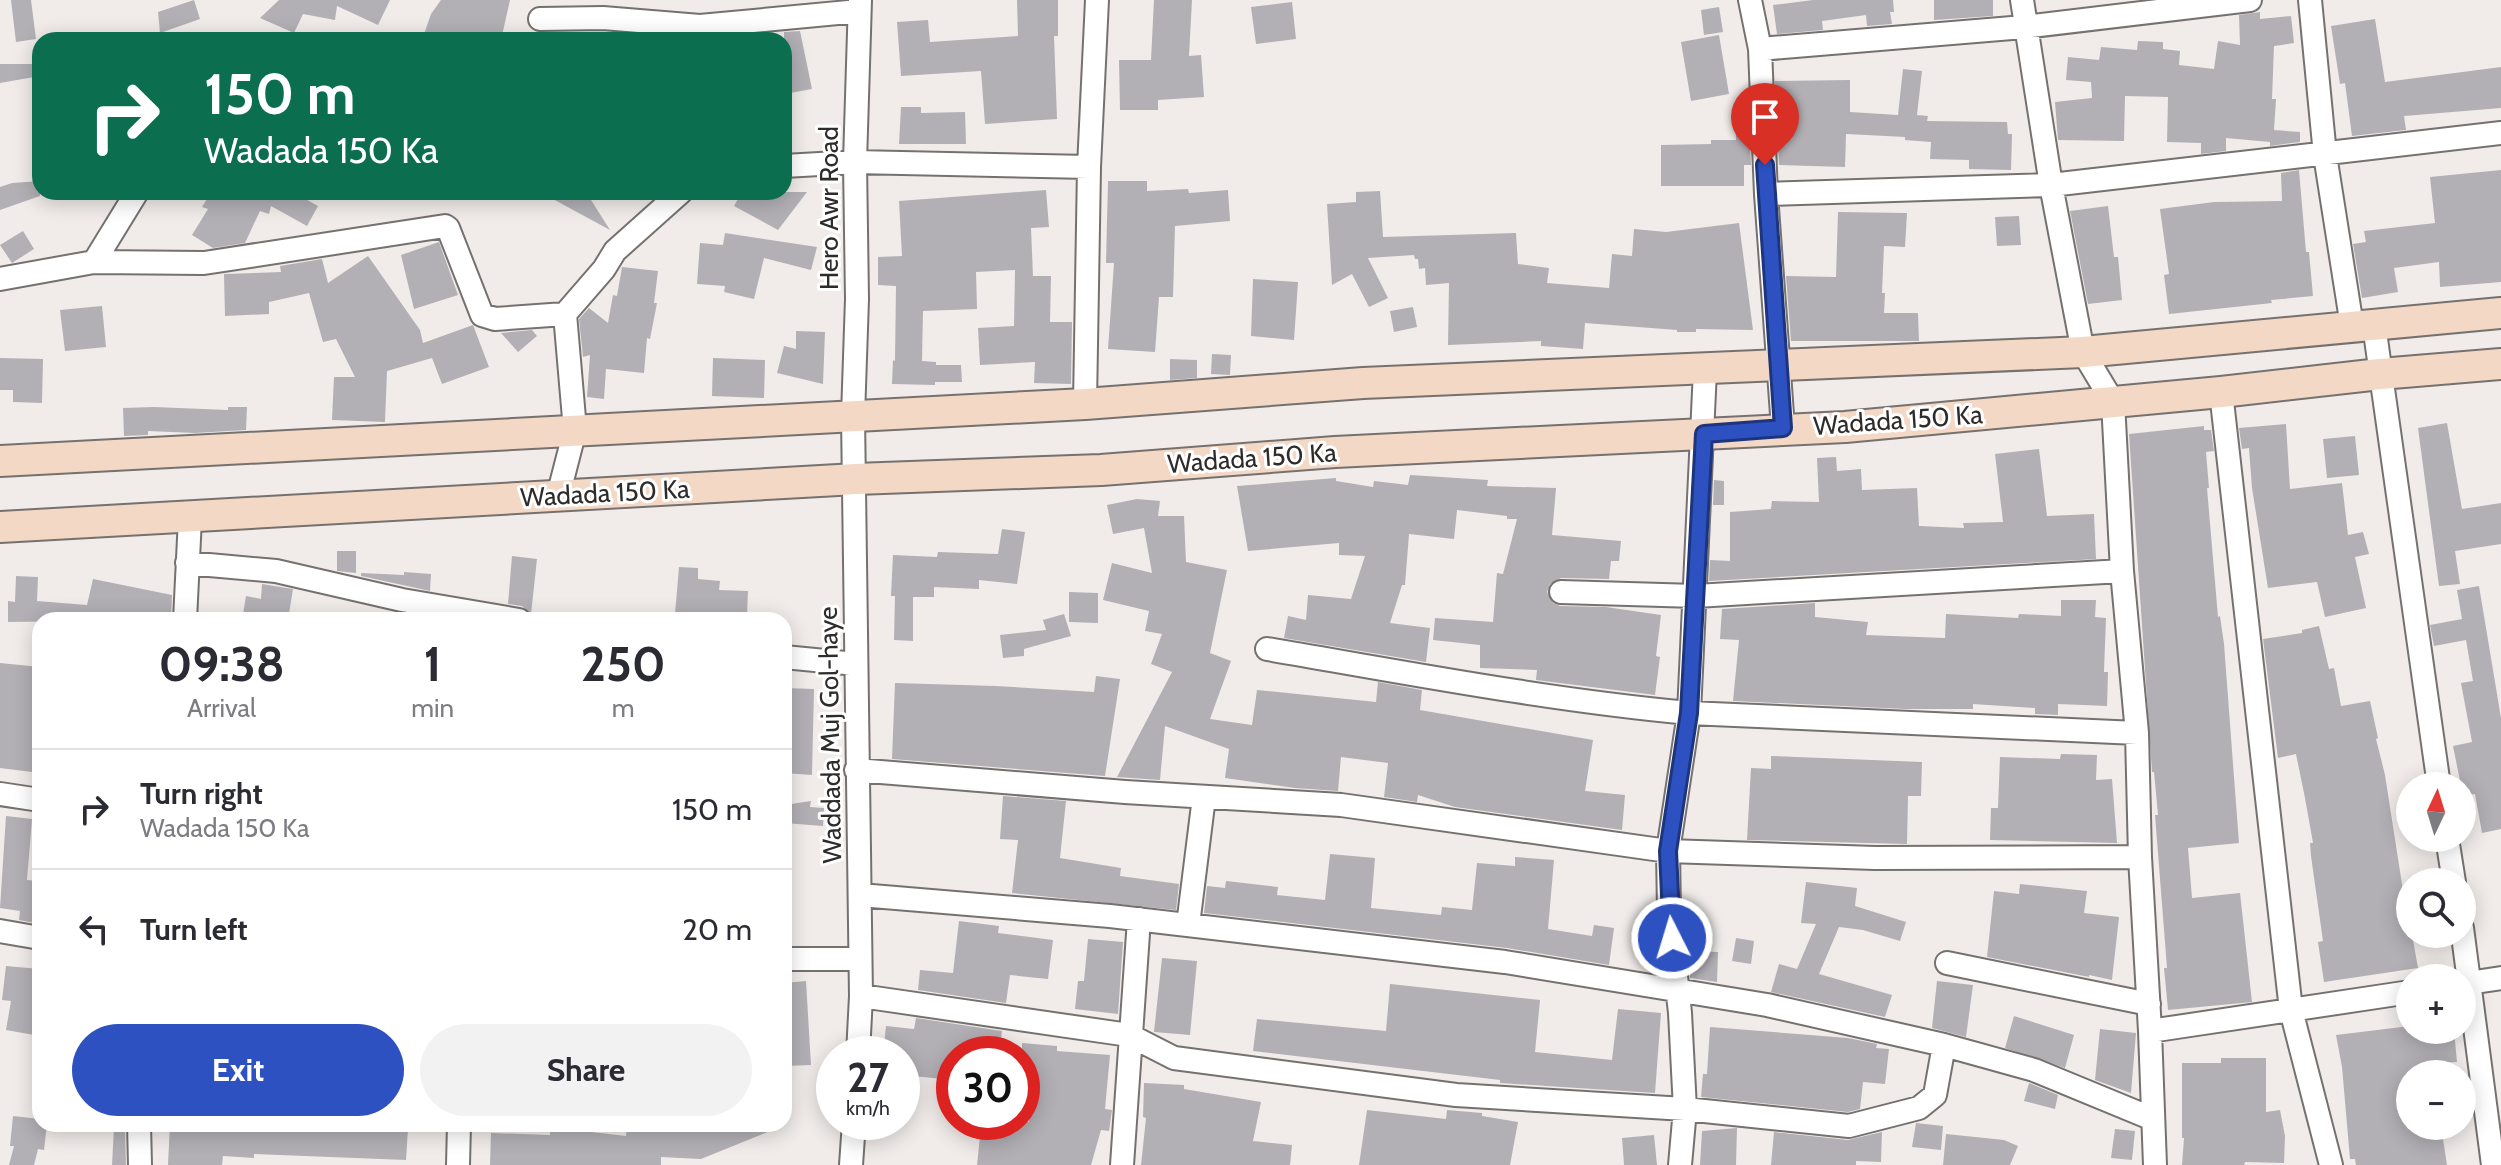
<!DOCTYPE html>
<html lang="en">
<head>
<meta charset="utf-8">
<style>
	body { margin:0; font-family:Cabin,sans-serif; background:#f2f2f3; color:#2b2b33; height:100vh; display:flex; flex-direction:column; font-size:30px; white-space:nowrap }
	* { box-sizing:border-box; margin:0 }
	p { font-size:26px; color:#7c7c81 }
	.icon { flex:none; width:44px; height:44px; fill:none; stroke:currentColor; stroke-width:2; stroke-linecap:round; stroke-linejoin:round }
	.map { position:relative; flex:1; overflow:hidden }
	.side { position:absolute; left:32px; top:612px; width:760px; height:520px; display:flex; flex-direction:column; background:#fff; border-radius:24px; box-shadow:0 4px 20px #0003 }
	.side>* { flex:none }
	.top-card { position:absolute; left:32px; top:32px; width:760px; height:168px; border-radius:24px; box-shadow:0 4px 20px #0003; background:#0b6e4f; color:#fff; overflow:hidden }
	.needle { width:52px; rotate:4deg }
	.tools { position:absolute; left:2396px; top:772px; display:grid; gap:16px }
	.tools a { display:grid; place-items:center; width:80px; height:80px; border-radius:50%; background:#fff; box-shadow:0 4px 20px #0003; font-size:40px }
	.speed { position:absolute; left:816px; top:1036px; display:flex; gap:16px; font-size:40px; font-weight:700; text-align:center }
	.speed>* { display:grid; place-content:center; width:104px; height:104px; border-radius:50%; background:#fff; box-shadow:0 4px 20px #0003; line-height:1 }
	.speed small { font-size:20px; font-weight:400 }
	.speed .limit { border:12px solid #d22; background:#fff; color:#111 }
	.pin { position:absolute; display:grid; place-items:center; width:68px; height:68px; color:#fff; margin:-82px -34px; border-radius:50% 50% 50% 0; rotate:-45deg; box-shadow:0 0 8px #0007 }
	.pin .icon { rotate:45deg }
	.me { position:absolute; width:88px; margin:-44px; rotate:355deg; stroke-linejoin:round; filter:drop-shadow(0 0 6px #0008) }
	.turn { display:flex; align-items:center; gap:28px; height:168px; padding:0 40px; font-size:36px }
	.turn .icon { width:104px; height:104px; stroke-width:2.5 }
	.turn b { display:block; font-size:56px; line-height:68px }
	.eta { display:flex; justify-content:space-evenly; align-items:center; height:136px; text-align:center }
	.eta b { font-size:48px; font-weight:700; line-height:56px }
	.button { display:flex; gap:16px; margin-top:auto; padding:16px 40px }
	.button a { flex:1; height:92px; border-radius:48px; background:#2d51c0; color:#fff; font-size:32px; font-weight:700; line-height:92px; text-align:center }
	.button a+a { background:#f2f2f3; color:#2b2b33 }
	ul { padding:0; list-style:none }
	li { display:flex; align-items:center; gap:24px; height:120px; padding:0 40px; border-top:2px solid #e1e1e2 }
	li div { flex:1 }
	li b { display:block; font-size:30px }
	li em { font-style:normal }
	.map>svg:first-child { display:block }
</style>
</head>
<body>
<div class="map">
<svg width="2501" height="1165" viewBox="0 0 2501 1165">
	<rect width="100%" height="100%" fill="#f1ecea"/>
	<!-- building -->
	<path fill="#b2b0b5" d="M11 0H31L36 39 16 42Z
		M194 0 200 19 160 33 158 12Z
		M279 0H390L378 25 337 6 335 20 303 14 294 33 260 18Z
		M441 0H510L501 40H422L431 14Z
		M1017 0H1058V36H1054L1057 119 985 124 981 71 901 76 897 22 928 20 930 42 1018 36Z
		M1154 0H1192L1189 56 1201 55 1204 97 1158 100V110H1120L1119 60H1151Z
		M1813 0H1893L1894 12H1890L1892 24 1867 26 1866 15 1822 21 1823 30 1777 34 1773 5Z
		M1934 0H1993V16L1934 20Z
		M1292 2 1296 39 1256 44 1251 7Z
		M1719 7 1723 32 1704 35 1701 10Z
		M2260 12V19L2291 16 2294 43 2274 46 2272 99H2276L2274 130 2300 132V142L2270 146V142L2226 138V151L2201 154V143L2167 142 2168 97 2125 96 2124 141 2058 140 2055 102 2092 98 2091 82 2066 80 2068 57 2099 60 2101 47 2137 50 2138 41 2163 42V49L2180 51 2179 65 2214 69 2218 41 2240 45 2239 15Z
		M2375 19 2385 82 2501 67V108L2404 116 2406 130 2352 136 2345 83 2340 84 2331 26Z
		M800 31 812 89 790 93 788 78 784 79V32Z
		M1719 35 1729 94 1691 101 1681 42Z
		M0 64H40V76L0 83Z
		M1903 69 1922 71 1917 115 1928 116 1927 121 2007 122 2008 134H2012L2011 170 1969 169V160L1930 159 1931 142 1905 140V137L1846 134 1845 167 1779 165 1775 81 1850 80V112L1898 115Z
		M901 107H921V113L965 112 966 144H899Z
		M1748 107 1751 165H1744V186H1661V145L1711 144V140H1736L1735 108Z
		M2299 170 2306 252H2309L2313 296 2271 300 2272 303 2169 314 2164 275 2169 274 2160 209 2214 202 2282 201 2281 173Z
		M2501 170V282L2440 287 2439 262 2394 268 2398 292 2362 298 2353 244 2366 242 2364 231 2435 223 2430 177Z
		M40 181V196L0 210V187L12 183Z
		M1108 181H1147V191L1188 189 1189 193 1228 190 1230 221 1175 226 1173 297H1159L1155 352 1108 349 1114 263H1106Z
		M1046 190 1049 227 1031 228 1033 276H1051L1050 322H1072L1071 384 1034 383 1035 362 980 365 978 328 1014 326 1015 270 976 272 977 309 923 311 922 361 936 362V365H961L962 382H935V385L892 384 893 360 895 361 896 286 878 285V257L902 256 899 201Z
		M1380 191 1383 237 1516 233 1518 264 1549 268 1547 283 1609 288 1612 254 1632 256 1634 229 1666 232 1739 223 1753 330 1696 329V332H1677V330L1585 323 1583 349 1541 346V341L1448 345 1449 283 1426 285 1425 268 1419 269 1418 259H1415L1414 255 1368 258 1388 298 1369 307 1352 274 1332 285 1327 204 1356 202V192Z
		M211 192H293L318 206 307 226 271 206 269 214 260 211 245 243 213 248 192 235 208 209 202 207Z
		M540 192H586L610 230Z
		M742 192H807L778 230 734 206Z
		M2108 206 2114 257H2118L2122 300 2088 304 2070 211Z
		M1838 212 1907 213 1905 247 1884 246 1882 293H1885L1884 313H1918L1919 341H1791L1786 276 1836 277Z
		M2019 216 2021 245 1997 246 1995 217Z
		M23 231 34 249 12 263 0 245Z
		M725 233 817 247 811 270 764 258 754 299 724 292 725 286 697 284 700 243 723 245Z
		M439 242 458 295 414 309 401 255Z
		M368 256 420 330 423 343 473 325 489 367 442 384 432 358 387 371 385 422 332 420 334 377H355L336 339 323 342 309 293 269 302V314L225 316 224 274 281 272 280 266 322 259 328 283Z
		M622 267 658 271 654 303H657L650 339 647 338 644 373 606 369 604 399 587 397 590 355 583 357 579 319 589 308 608 323 613 295 617 296Z
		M1253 279 1298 282 1294 340 1251 336Z
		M102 306 106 347 65 351 60 310Z
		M1413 307 1417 327 1394 332 1390 311Z
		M532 330 537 336 518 352 501 333Z
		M796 331 825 332 823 384 777 373 784 346 796 349Z
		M1212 354 1231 355 1230 375 1211 374Z
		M0 358 43 359 42 403 13 402V390H0Z
		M713 358 765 360 764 398 712 396Z
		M1170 359 1197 360V378L1170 380Z
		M154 407 228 410V407H247L246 430 195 433 148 431V435L124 436 123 408Z
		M2447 423 2462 509 2501 503V544L2455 551 2460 584 2439 586 2418 428Z
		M2286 424 2290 489 2342 483 2348 535 2363 532 2369 554 2355 557 2366 608 2325 617 2317 582 2268 588 2252 488 2249 448 2242 449 2239 428Z
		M2204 426V430H2211L2214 451 2206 452 2209 488H2207L2218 617 2220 616 2224 644 2239 843 2188 848 2192 898 2240 893 2252 1002 2168 1010 2164 968H2167L2155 815H2158L2154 772H2152L2129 434Z
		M2355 436 2359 475 2327 478 2323 439Z
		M2039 449 2047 516 2094 514 2096 559 1709 581 1710 560 1730 561V512L1771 509 1772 501 1819 502 1817 458 1836 457 1837 471 1861 469 1862 490 1917 488 1919 526 1964 528 1963 523 2003 522 1995 454Z
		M1410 475 1488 480 1487 486 1556 488 1552 535 1621 541 1619 561H1611L1609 579 1561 578 1550 584 1547 592 1553 603 1560 606 1606 607 1661 615 1656 656 1660 657 1655 695 1536 680 1537 670 1480 668V645L1433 640 1435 618 1493 622 1497 573 1503 574 1517 519H1507V516L1457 510 1454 539 1409 534 1405 585H1402L1390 623 1430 628 1426 662 1284 638 1288 616 1306 620 1308 595 1351 599 1365 556 1339 555V543L1248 551 1237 486 1336 478V481L1373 487 1374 481 1408 485Z
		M1714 480 1724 481V505H1713Z
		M1137 499 1160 501 1158 516H1184L1186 562 1227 570 1210 653 1231 661 1210 719 1252 725 1257 690 1376 702 1378 682 1422 690 1420 710 1593 740 1585 791 1625 795 1622 830 1455 807 1418 795 1417 802 1384 797 1388 763 1341 757 1338 791 1295 788 1225 778 1229 749 1165 726 1160 780 1117 777 1172 672 1151 664 1162 634 1145 631 1149 611 1103 600 1112 563 1152 573 1144 528 1113 534 1107 505Z
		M1002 529 1025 532 1017 584 979 580V589L934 587V597H913V641L894 640 895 596H891L893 555 937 557 938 552 998 554Z
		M337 551H356V573L337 571Z
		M512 556 537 559 531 614 522 606 508 604Z
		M679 567 698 568V579L720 581 719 590 748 591 747 615 717 614 716 618 675 614Z
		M404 572 431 574 430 591 361 576V573L404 575Z
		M16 576 38 577 37 601 87 605 93 579 172 595 171 620 8 622V601L15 602Z
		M262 584 293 589 288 620H242L246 596 261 599Z
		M2479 586 2501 718V829L2482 833 2475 794 2463 796 2453 746 2472 742 2461 683 2473 681 2466 640 2434 646 2430 625 2462 619 2457 590Z
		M1069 592 1098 593V623L1069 622Z
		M2061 600H2096L2095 617 2106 618 2104 672H2108L2107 706 2058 704V715L2035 714V708L1973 704V709H1905L1733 701 1739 640 1720 639 1722 609 1815 603V617L1868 622 1866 635 1945 638 1946 614 2018 618 2019 614 2061 616Z
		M1064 614 1071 636 1024 649V656L1003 658 1000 635 1046 630 1043 620Z
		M2319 626 2329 669 2334 668 2341 706 2370 701 2378 738 2376 739 2385 775 2409 929 2412 934 2418 968 2324 982 2318 942 2323 941 2311 856 2310 843H2313L2305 798 2296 754 2278 758 2263 639 2302 633V630Z
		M0 663 40 667V773L0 768Z
		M1096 676 1120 679 1105 776 892 759 895 683 996 686 1094 692Z
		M784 688 814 689 812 775 784 773Z
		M2061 754 2097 755 2096 780 2112 779 2117 843 1990 840 1991 808H1998L2000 757 2060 759Z
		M1771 756 1922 762 1921 796H1908L1907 844 1747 840 1751 768 1771 769Z
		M1003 796 1066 801 1060 858 1121 868 1120 876 1179 884 1176 910 1012 893 1018 840 1000 839Z
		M811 801 810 807 824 808 823 826 784 823V805Z
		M6 816 32 819 27 880 40 881V924L19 920 20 911 0 908Z
		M1330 854 1375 858 1371 908 1441 915 1442 907 1472 910 1477 863 1515 866V857L1554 860 1548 929 1592 936 1594 925 1614 928 1609 965 1507 948 1204 913 1207 886 1225 888 1226 881 1278 887 1277 895 1325 900Z
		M1806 882 1857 888 1855 906 1906 922 1900 941 1863 930 1839 927 1819 974 1892 995 1885 1017 1771 992 1779 964 1797 969 1816 924 1801 923Z
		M2020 884 2087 891 2084 913 2119 917 2112 980 2089 975V977L1987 957 1994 891 2019 894Z
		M959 921 999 926 998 933 1053 940 1048 979 1010 975 1006 1003 918 990 920 970 953 973Z
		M1736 938 1754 941 1751 964 1732 961Z
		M1088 939 1123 942 1118 1014 1075 1009 1078 981H1084Z
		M1689 951 1718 952 1717 982 1690 978Z
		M1162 958 1197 961 1190 1035 1154 1032Z
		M6 966 40 969V1036L6 1030 11 1001 2 1000Z
		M806 981 811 1065 784 1066V983Z
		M1937 981 1973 985 1966 1037 1932 1028Z
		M1390 984 1540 1000 1535 1052 1612 1060 1618 1009 1661 1013 1655 1093 1500 1083V1080L1466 1076 1253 1051 1257 1019 1386 1031Z
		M2014 1016 2074 1035 2065 1068 2005 1048Z
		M916 1018 1002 1031 999 1054H954V1080L902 1075V1054H883L886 1026 914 1029Z
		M2410 1026V1030H2454L2457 1062 2439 1063V1074H2410V1126H2441L2447 1165H2356L2355 1159H2350L2342 1067 2336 1035Z
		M1710 1027 1848 1038 1877 1044 1876 1048 1889 1049 1885 1084 1863 1082 1860 1109 1848 1112 1701 1097 1703 1074H1707Z
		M2100 1029 2136 1033 2131 1093 2095 1080Z
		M1022 1043 1057 1046V1051L1110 1055 1105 1109 1112 1110 1109 1131 1101 1130 1091 1165H977L981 1126 989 1127V1122H1029L1031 1083 1022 1082Z
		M2221 1058H2266V1112L2280 1110 2285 1136 2284 1163 2245 1162 2244 1165H2182L2184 1138H2182V1063H2221Z
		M1144 1083 1184 1085V1089L1261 1102 1253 1141 1292 1145 1290 1165H1141L1146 1118 1143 1117Z
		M2029 1083 2058 1095 2055 1109 2024 1101Z
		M1367 1110 1446 1119 1447 1110 1482 1113V1116L1518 1122 1510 1165H1359Z
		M13 1116 40 1119V1124H47L44 1150 38 1149 34 1165H9L14 1146H10Z
		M1916 1123 1943 1126 1941 1150 1912 1147Z
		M170 1124H337L408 1128 406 1160 254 1154V1158L223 1156 222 1165H168Z
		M627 1124H784L785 1125 701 1159 661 1157V1165H490L491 1133 550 1135V1132H591L626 1136Z
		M114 1127 125 1128 126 1165H112Z
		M1737 1128 1736 1165H1700L1702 1131Z
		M2115 1129 2135 1131 2132 1160 2111 1158Z
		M1774 1132 1848 1140 1882 1132 1881 1162 1856 1161V1165H1771Z
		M1946 1134 2004 1140 2018 1146 2010 1165H1943Z
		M1654 1135 1657 1165H1624L1622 1138Z"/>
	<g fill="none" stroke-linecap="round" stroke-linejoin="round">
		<defs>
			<path id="street" d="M1750 0 1760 49 1766 194 1783 428
				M2022 0 2051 185 2083 352 2113 402 2122 571 2137 733 2140 857 2150 1031 2155 1165
				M2310 0 2325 155 2352 326
				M540 19 603 18 700 26 859 11
				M1760 49 2024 27 2250 0
				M784 166 855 162 1089 167
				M1766 194 2051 185 2501 133
				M94 262 137 192
				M0 279 94 262 204 263 445 226 448 228 482 315 495 319 565 314
				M2374 325 2439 786
				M2221 392 2291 1010 2331 1165
				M1085 404 1089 167 1097 0
				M558 496 575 430 565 314 604 269 615 251 681 192
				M187 563 276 571 402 600 519 620
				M1561 592 1696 596 2122 571
				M185 620 190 518
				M1267 649C1408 673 1548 700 1689 713L2137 733
				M784 657 856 664
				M856 770 1125 792 1341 805 1668 851 1875 858 2140 857
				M0 794 40 800
				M2447 838 2454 882
				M860 895 1110 916 1505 962 1767 1005 1944 1045 2034 1070 2153 1119
				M1188 925 1204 797
				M2462 928 2493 1165
				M0 931 40 938
				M784 959H860
				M1947 963 2149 1004
				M2462 984 2501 978
				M861 996 1129 1035 1174 1058 1456 1095 1685 1109 1849 1126 1919 1108 1935 1095 1944 1045
				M2150 1031 2410 992
				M858 1054 861 996 853 416 857 299 855 162 860 0
				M139 1124 140 1165
				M458 1165 459 1124
				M851 1165 854 1122
				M1122 1165 1139 919
				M1680 1165 1685 1109 1680 1013 1669 911 1668 851 1689 713 1705 370"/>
			<path id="secondary" d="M0 461 1085 404 1363 383 2083 352 2501 313
				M0 527 856 479 1101 470 1335 452 1845 427 2221 392 2380 374 2501 364"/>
		</defs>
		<!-- street casing -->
		<use href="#street" stroke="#75716f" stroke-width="26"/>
		<!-- secondary casing -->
		<use href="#secondary" stroke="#75716f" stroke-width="34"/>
		<!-- street -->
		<use href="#street" stroke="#fff" stroke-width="22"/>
		<!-- secondary -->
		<use href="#secondary" stroke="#f3d8c5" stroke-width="30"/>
	</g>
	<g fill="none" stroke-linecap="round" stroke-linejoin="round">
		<defs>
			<path id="route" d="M1672 938 1668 851 1689 713 1704 434 1783 428 1765 165"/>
		</defs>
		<!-- route casing -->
		<use href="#route" stroke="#1d357d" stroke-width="20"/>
		<!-- route -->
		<use href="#route" stroke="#2d51c0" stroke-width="14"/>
	</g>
	<g text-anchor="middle" stroke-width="6" stroke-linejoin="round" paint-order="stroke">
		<!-- street labels -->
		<g font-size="26" fill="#2e2c2b" stroke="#fff">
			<text transform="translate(829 208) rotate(-90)" y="9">Hero Awr Road</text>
			<text transform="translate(1898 420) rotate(-4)" y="9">Wadada 150 Ka</text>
			<text transform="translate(1252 458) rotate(-4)" y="9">Wadada 150 Ka</text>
			<text transform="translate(605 493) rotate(-3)" y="9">Wadada 150 Ka</text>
			<text transform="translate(830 735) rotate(-91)" y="9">Waddada Muj Gol-haye</text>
		</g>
	</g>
</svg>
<div class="tools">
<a><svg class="needle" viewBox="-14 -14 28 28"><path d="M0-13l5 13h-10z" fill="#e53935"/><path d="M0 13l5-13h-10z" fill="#7c7c81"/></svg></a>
<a><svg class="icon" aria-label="search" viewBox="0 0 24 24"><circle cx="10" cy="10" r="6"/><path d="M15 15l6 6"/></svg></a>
<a>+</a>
<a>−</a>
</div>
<div class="speed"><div>27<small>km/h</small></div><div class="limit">30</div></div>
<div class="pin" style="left:1765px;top:165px;background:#d93025"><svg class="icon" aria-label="arrive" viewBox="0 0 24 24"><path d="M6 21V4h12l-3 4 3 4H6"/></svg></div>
<svg class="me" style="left:1672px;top:938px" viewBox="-20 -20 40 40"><circle r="17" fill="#2d51c0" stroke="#fff" stroke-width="3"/><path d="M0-11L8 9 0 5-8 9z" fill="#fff"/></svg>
<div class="top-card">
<div class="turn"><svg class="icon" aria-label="right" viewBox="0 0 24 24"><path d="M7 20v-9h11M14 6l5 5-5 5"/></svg><div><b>150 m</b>Wadada 150 Ka</div></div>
</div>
<section class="side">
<div class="eta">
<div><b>09:38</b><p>Arrival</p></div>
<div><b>1</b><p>min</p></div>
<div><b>250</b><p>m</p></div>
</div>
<ul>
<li><svg class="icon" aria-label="right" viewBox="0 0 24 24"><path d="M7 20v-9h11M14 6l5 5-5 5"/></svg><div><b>Turn right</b><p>Wadada 150 Ka</p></div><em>150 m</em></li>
<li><svg class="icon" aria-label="left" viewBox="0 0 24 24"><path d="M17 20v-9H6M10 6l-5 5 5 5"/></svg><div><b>Turn left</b></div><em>20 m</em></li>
</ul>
<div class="button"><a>Exit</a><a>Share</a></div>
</section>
</div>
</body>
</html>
